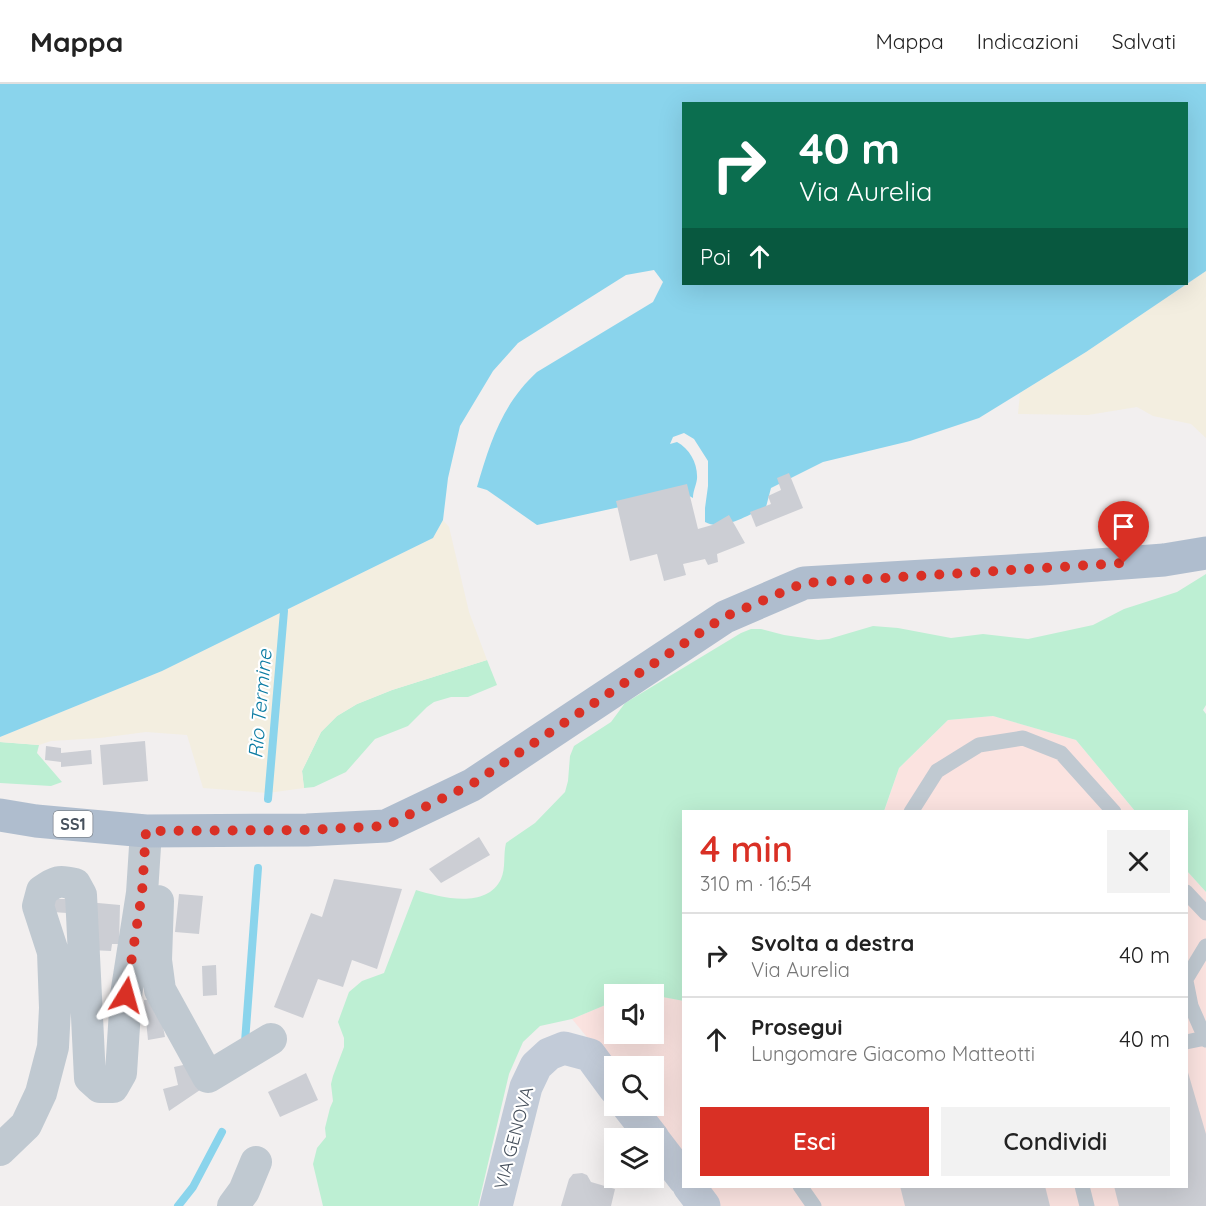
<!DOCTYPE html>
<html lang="it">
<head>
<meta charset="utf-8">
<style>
	body { margin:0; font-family:Quicksand,sans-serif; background:#f2f2f2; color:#222; height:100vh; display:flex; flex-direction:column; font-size:22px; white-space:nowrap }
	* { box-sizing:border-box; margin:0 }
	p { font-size:20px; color:#767676 }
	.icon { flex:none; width:33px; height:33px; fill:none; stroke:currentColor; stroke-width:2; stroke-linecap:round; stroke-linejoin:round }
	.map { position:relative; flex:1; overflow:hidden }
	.sheet { position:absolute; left:682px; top:726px; width:506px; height:378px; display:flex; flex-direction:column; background:#fff; border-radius:0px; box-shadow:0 6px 24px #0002 }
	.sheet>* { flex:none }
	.guide { position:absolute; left:682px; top:18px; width:506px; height:183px; border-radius:0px; box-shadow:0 6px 24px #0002; background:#0b6e4f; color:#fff; overflow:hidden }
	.fabs { position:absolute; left:604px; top:900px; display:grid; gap:12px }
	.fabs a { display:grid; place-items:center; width:60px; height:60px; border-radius:0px; background:#fff; box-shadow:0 6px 24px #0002; font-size:30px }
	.pin { position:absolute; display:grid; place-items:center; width:51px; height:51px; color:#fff; margin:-62px -26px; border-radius:50% 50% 50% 0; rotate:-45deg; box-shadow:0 0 6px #0007 }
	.pin .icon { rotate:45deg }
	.me { position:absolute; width:66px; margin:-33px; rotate:8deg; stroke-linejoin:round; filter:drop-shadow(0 0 4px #0008) }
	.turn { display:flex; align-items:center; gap:21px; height:126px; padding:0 18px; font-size:27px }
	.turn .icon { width:78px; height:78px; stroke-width:2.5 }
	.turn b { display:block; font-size:42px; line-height:51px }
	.then { display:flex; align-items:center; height:57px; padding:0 18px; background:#0003; gap:12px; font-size:22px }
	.round { display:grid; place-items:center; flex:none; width:63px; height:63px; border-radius:0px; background:#f2f2f2 }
	.summary { display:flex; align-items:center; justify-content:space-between; height:102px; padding:0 18px }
	h1 { font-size:36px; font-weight:600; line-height:45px; color:#d93025 }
	.cta { display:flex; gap:12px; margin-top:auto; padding:12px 18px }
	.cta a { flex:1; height:69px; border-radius:0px; background:#d93025; color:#fff; font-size:24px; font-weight:600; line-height:69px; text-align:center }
	.cta a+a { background:#f2f2f2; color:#222 }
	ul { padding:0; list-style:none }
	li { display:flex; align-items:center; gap:18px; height:84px; padding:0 18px; border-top:2px solid #e0e0e0 }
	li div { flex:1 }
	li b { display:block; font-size:22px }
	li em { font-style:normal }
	header { display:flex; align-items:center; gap:36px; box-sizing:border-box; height:84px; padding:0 30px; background:#fff; border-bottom:2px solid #e0e0e0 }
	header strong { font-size:28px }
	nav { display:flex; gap:33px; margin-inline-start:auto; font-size:21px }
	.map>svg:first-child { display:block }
</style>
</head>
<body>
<header>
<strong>Mappa</strong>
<nav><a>Mappa</a><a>Indicazioni</a><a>Salvati</a></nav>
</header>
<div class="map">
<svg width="1206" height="1122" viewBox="0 0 1206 1122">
	<rect width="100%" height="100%" fill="#f2efef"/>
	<!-- medical -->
	<path fill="#fbe3e0" d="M993 632 1076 656 1135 727 884 728 899 684 948 636Z
		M1187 787 1206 808V1122H721L704 1103 1186 1102Z
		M654 911 684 917V1076L642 1022H654V982H615V987L572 935 615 917V950H654Z"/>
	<!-- green -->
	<path fill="#bdefd3" d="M1206 490V621L1203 626 1206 630V808L1187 787 1186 728 1135 727 1076 656 993 632 948 636 899 684 884 727 684 728V917L636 908 629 910H615V917L572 935 540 942 523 958 509 990 478 1122H323L313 1080 317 1064 326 1053 325 1044 330 1024 333 1017 331 1000 333 992 344 963V954L338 938 349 908 362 897 384 889 416 806C440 813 486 826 501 795 506 784 503 771 506 759L535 739 565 708 568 697 570 672 574 662 611 638 625 619 741 549 751 545H761L784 551 818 556 829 555 873 542 898 544 951 554 983 550 1028 555 1093 541 1124 525 1177 508Z
		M487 576 497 601 468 613H451L434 618 427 623 408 642 375 655 346 688 314 703 304 704 302 687 321 648 337 632 357 620 392 606Z
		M0 658 39 661 37 669 62 698 51 702 0 699Z"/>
	<!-- sand -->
	<path fill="#f3eee0" d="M1206 187V354L1191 340 1153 332 1137 323 1088 331 1018 330 1020 309 1086 268Z
		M443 436 449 443 469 528 487 576 392 606 357 620 337 632 321 648 302 687 304 704 268 709 203 704 187 651 146 648 100 654 51 657 39 661 0 658V653L162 587 433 454Z"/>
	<!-- water -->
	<path fill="#8ad4ec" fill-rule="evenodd" d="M0 0H1206V187L1086 268 979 334 910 357 823 378 771 404 766 423C750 430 722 448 705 438V424L708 402V377L694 355 684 349 673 353 670 360 677 358C690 365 698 380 697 395 696 402 693 407 693 414L684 409 537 441 487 406 477 403C490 359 502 320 537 288L653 218 663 198 654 186 626 191 518 259 493 287 460 342 448 394 443 436 433 454 162 587 0 653ZM684 20H1186V200H684Z"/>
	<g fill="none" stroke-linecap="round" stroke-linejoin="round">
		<!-- stream -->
		<path stroke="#8ad4ec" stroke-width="8" d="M268 715 284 527
			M245 958 258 784
			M178 1122 193 1103 222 1048"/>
	</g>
	<!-- building -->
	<path fill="#ccced4" d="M789 389 803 424 756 443 750 428 771 420 768 412 781 406 777 394Z
		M687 400 698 445 712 441 729 431 745 459 717 470 718 478 708 481 705 475 683 480 686 491 664 497 657 470 630 477 616 417Z
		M145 657 148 697 103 701 100 661Z
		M46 662 61 664V669L91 666 92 680 61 683V678L45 676Z
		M479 753 490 771 441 799 429 785Z
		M334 795 402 805 377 885 352 876 343 903 318 895 303 934 274 923 311 829 322 833Z
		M179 810 203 812 199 850 175 848Z
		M52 815H68L67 829 52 828Z
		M87 818 120 821 119 860H112L111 867 90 866Z
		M216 881 217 911 203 912 202 882Z
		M158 915 165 953 148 956 144 916Z
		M197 978 200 1006 169 1027 163 1005 178 1001 174 983Z
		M1187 985 1206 1050V1122H1119L1114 1102H1186Z
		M306 989 318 1016 280 1033 268 1008Z
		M582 1089 587 1091 591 1098 615 1105 611 1122H561L569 1095 573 1090Z
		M900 1102H1045L1050 1122H905Z"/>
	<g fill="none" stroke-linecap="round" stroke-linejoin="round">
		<!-- lane -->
		<path stroke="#c0c9d1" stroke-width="15" d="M911 728 937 687 979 661 1023 654 1061 669 1114 728
			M1186 808 1206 829
			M1186 895 1206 862
			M1186 897 1191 922 1206 956
			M1186 958 1205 954
			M800 1102 814 1122
			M1082 1102 1087 1122"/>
		<!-- street -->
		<path stroke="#c0c9d1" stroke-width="32" d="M158 817 156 876 160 906 208 993 271 955
			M0 1066 26 1041 41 1009 53 963 55 924 53 868 38 822 42 807C56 797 59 796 75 800L81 811 90 994 100 1003H113L121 989 126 911 142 809 146 747
			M233 1122 244 1107 256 1078"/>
		<!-- secondary -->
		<path stroke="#c2cbd8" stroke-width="33" d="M628 1022 653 1054
			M654 1056 684 1095
			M689 1102 704 1122
			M496 1122 526 1003 536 982 549 970 564 964 590 971 615 1005"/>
		<!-- primary -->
		<path stroke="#afbdce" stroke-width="33" d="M0 731 36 737 146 747 307 746 386 742 472 701 725 533 804 499 1043 485 1164 476 1206 469"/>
	</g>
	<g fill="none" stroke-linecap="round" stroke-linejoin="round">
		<!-- route -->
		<path stroke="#d93025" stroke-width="10" stroke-dasharray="0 18" d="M126 911 142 809 146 747 307 746 386 742 472 700 724 533 804 499 1124 479"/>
	</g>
	<g text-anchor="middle" stroke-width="4.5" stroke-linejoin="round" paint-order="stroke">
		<!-- shield labels -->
		<rect fill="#fff" stroke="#7e858e" stroke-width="1.5" x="53.5" y="727" width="39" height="26" rx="4.5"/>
		<g font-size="16" font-weight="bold" fill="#47515d">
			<text x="73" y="746">SS1</text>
		</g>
		<!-- street labels -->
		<g font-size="18" fill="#47515d" stroke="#fff">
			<text transform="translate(514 1054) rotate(-75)" y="6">VIA GENOVA</text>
		</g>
		<!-- water labels -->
		<g font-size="20" font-style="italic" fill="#0c7ca3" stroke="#fff">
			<text transform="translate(260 620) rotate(-85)" y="7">Rio Termine</text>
		</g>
	</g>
</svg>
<div class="fabs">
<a><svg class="icon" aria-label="sound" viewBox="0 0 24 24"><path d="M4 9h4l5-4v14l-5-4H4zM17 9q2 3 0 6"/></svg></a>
<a><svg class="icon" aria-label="search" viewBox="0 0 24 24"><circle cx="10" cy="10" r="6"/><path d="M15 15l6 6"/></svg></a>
<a><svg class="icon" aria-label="layers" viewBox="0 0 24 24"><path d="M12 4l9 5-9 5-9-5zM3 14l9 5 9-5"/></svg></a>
</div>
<div class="pin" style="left:1124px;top:479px;background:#d93025"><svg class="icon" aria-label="arrive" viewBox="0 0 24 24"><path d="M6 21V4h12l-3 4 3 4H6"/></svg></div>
<svg class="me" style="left:126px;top:911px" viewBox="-20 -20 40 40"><path d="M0-17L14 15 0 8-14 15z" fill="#d93025" stroke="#fff" stroke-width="4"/></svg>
<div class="guide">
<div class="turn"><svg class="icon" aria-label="right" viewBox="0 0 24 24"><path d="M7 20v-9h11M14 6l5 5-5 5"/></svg><div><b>40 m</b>Via Aurelia</div></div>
<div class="then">Poi<svg class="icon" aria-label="ahead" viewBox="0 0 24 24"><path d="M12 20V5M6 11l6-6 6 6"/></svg></div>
</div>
<section class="sheet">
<div class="summary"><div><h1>4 min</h1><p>310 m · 16:54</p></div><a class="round"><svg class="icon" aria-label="close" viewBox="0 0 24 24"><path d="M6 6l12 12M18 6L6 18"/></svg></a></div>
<ul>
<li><svg class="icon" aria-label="right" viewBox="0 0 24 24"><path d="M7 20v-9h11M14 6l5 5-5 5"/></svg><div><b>Svolta a destra</b><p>Via Aurelia</p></div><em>40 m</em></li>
<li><svg class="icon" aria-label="ahead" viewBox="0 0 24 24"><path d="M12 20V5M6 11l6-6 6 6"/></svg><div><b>Prosegui</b><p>Lungomare Giacomo Matteotti</p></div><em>40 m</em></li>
</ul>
<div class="cta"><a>Esci</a><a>Condividi</a></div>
</section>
</div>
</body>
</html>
